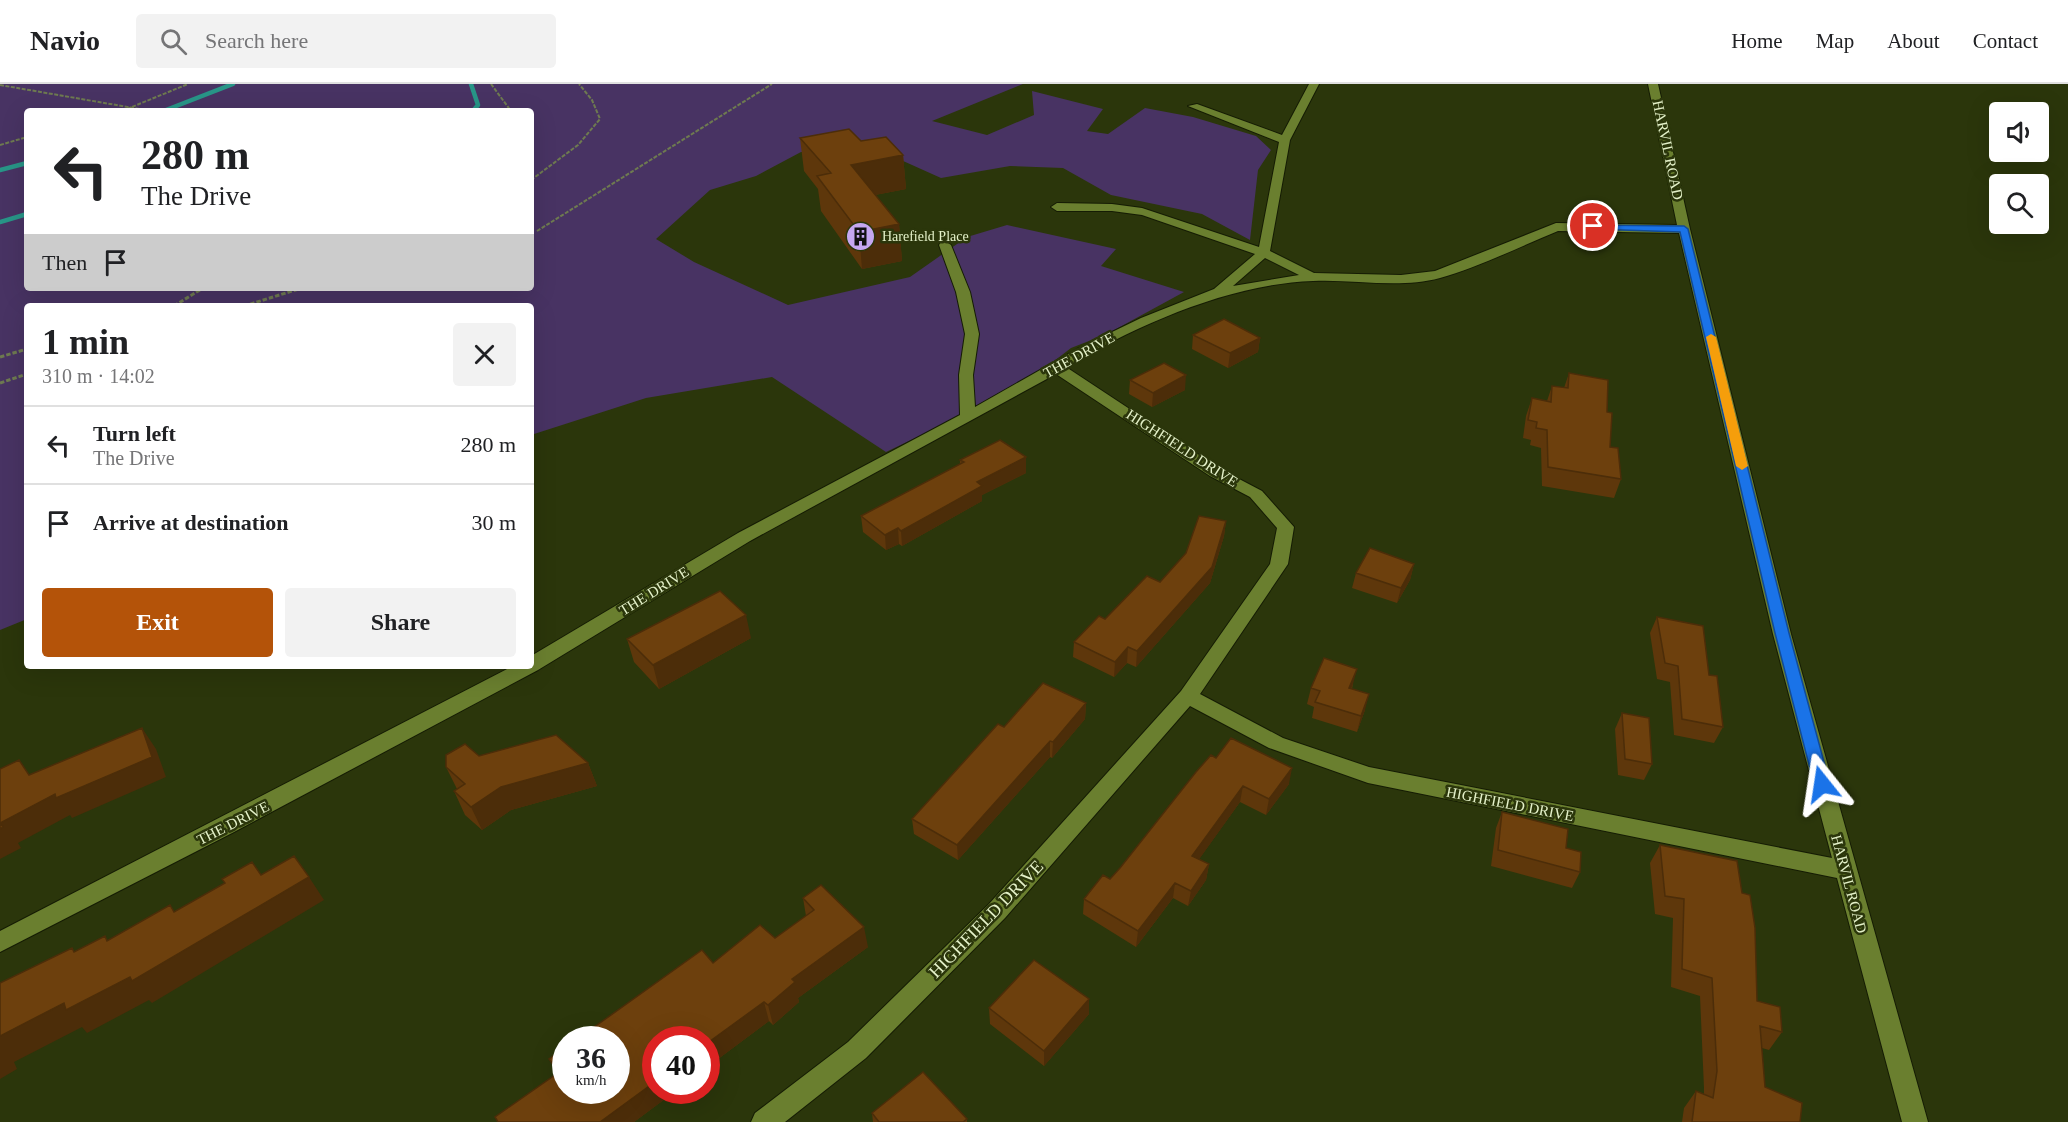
<!DOCTYPE html>
<html lang="en">
<head>
<meta charset="utf-8">
<style>
	body { margin:0; font-family:Georgia,serif; background:#f2f2f2; color:#202124; height:100vh; display:flex; flex-direction:column; font-size:22px; white-space:nowrap }
	* { box-sizing:border-box; margin:0 }
	p { font-size:20px; color:#757577 }
	.icon { flex:none; width:33px; height:33px; fill:none; stroke:currentColor; stroke-width:2; stroke-linecap:round; stroke-linejoin:round }
	.map { position:relative; flex:1; overflow:hidden }
	.panel { position:absolute; left:24px; top:219px; width:510px; height:366px; display:flex; flex-direction:column; background:#fff; border-radius:6px; box-shadow:0 6px 24px #0002 }
	.panel>* { flex:none }
	.banner { position:absolute; left:24px; top:24px; width:510px; height:183px; border-radius:6px; box-shadow:0 6px 24px #0002; background:#fff; color:#202124; overflow:hidden }
	.tools { position:absolute; left:1989px; top:18px; display:grid; gap:12px }
	.tools a { display:grid; place-items:center; width:60px; height:60px; border-radius:6px; background:#fff; box-shadow:0 6px 24px #0002; font-size:30px }
	.speed { position:absolute; left:552px; top:942px; display:flex; gap:12px; font-size:30px; font-weight:700; text-align:center }
	.speed>* { display:grid; place-content:center; width:78px; height:78px; border-radius:50%; background:#fff; box-shadow:0 6px 24px #0002; line-height:1 }
	.speed small { font-size:15px; font-weight:400 }
	.speed .limit { border:9px solid #d22; background:#fff; color:#111 }
	.pin { position:absolute; display:grid; place-items:center; width:51px; height:51px; color:#fff; margin:-26px; border:3px solid #fff; border-radius:50%; box-shadow:0 2px 6px #0007 }
	.me { position:absolute; width:66px; margin:-33px; rotate:345deg; stroke-linejoin:round; filter:drop-shadow(0 0 4px #0008) }
	.turn { display:flex; align-items:center; gap:21px; height:126px; padding:0 18px; font-size:27px }
	.turn .icon { width:78px; height:78px; stroke-width:2.5 }
	.turn b { display:block; font-size:42px; line-height:51px }
	.then { display:flex; align-items:center; height:57px; padding:0 18px; background:#0003; gap:12px; font-size:22px }
	.round { display:grid; place-items:center; flex:none; width:63px; height:63px; border-radius:6px; background:#f2f2f2 }
	.headline { display:flex; align-items:center; justify-content:space-between; height:102px; padding:0 18px }
	h1 { font-size:36px; font-weight:600; line-height:45px }
	.action { display:flex; gap:12px; margin-top:auto; padding:12px 18px }
	.action a { flex:1; height:69px; border-radius:6px; background:#b45309; color:#fff; font-size:24px; font-weight:600; line-height:69px; text-align:center }
	.action a+a { background:#f2f2f2; color:#202124 }
	ul { padding:0; list-style:none }
	li { display:flex; align-items:center; gap:18px; height:78px; padding:0 18px; border-top:2px solid #e0e0e0 }
	li div { flex:1 }
	li b { display:block; font-size:22px }
	li em { font-style:normal }
	header { display:flex; align-items:center; gap:36px; box-sizing:border-box; height:84px; padding:0 30px; background:#fff; border-bottom:2px solid #e0e0e0 }
	header strong { font-size:28px }
	nav { display:flex; gap:33px; margin-inline-start:auto; font-size:21px }
	.search { width:420px; height:54px; background:#f2f2f2; display:flex; align-items:center; gap:15px; box-sizing:border-box; padding:0 21px; border-radius:6px; color:#757577; font-size:22px }
	.map>svg:first-child { display:block }
</style>
</head>
<body>
<header>
<strong>Navio</strong>
<div class="search"><svg class="icon" aria-label="search" viewBox="0 0 24 24"><circle cx="10" cy="10" r="6"/><path d="M15 15l6 6"/></svg>Search here</div>
<nav><a>Home</a><a>Map</a><a>About</a><a>Contact</a></nav>
</header>
<div class="map">
<svg width="2068" height="1038" viewBox="0 0 2068 1038">
	<rect width="100%" height="100%" fill="#2b360b"/>
	<!-- green -->
	<path fill="#483363" fill-rule="evenodd" d="M0 0H1023L932 37 987 51 1034 31 1032 7 1103 25 1087 47 1108 50 1145 24 1193 33 1256 52 1271 66 1258 86 1250 156 1202 130 1111 111 1063 84 1010 82 941 94 892 72 801 68 756 92 710 106 656 155 694 178 788 221 910 193 967 153 1007 141 1116 165 1101 182 1184 208 1107 250 1071 264 1049 281 936 344 886 368 772 293 646 314 531 351V222H27V535L0 546ZM27 27H531V204H27Z"/>
	<g fill="none" stroke-linecap="round" stroke-linejoin="round">
		<!-- stream -->
		<path stroke="#289587" stroke-width="4.5" d="M471 0 478 21 473 27
			M166 26 233 0
			M0 86 27 79
			M0 138 27 130"/>
		<defs>
			<path id="minor" d="M1309 0H1319L1290 56 1270 167 1314 189 1401 191 1435 187 1556 139 1677 141 1648 0H1658L1690 145 1791 550 1928 1038H1902L1837 794 1368 699 1269 664 1190 622 1005 834 866 974 785 1038H751L755 1029 848 958 989 820 1181 607 1270 480 1277 444 1250 413 1210 392 1056 290 750 457 538 586 234 748 0 868V847L513 582H531V572L738 449 960 331 959 291 965 250 956 208 939 161 941 158 945 157 951 161 970 208 979 250 973 291 975 323 1077 265 1141 234 1214 205 1255 170 1142 131 1112 127H1057L1051 123 1057 119 1112 120 1142 124 1259 163 1279 58 1188 22 1197 20 1282 51ZM1558 147 1679 149 1773 550 1832 774 1369 683 1283 654 1200 610 1288 480 1294 443 1262 407 1222 386 1066 283C1137 241 1229 200 1313 197 1354 195 1399 205 1440 194 1477 184 1521 162 1558 147ZM1265 174 1299 191 1233 202Z"/>
		</defs>
		<!-- minor casing -->
		<use href="#minor" stroke="#151c04" stroke-width="2"/>
		<!-- path-far1 -->
		<path stroke="#6e7a50" stroke-width="2" stroke-dasharray="4 1.5" stroke-linecap="butt" d="M491 0 511 27
			M0 1 151 27
			M122 27 188 0
			M0 61 27 53
			M531 96 578 61 600 35 592 16 579 0
			M537 147 772 0"/>
		<!-- path -->
		<path stroke="#6e7a50" stroke-width="3" stroke-dasharray="4.5 2" stroke-linecap="butt" d="M174 222 203 204
			M244 222 302 204
			M0 273 27 265
			M0 299 27 290"/>
		<!-- minor -->
		<use href="#minor" fill="#6a7f2f" fill-rule="evenodd"/>
	</g>
	<!-- wall -->
	<path fill="#5e370b" d="M800 54 861 57 903 71 906 105 875 111 899 140 902 177 862 185 821 127 818 105 804 87Z
		M1193 251 1260 254 1258 268 1228 284 1192 265Z
		M1569 289 1607 328 1610 363 1621 395 1614 414 1542 402 1541 364 1530 361 1531 356 1523 354 1526 332 1532 314 1547 317 1552 302 1564 304Z
		M1130 296 1185 306 1152 323 1129 310Z
		M960 376 1026 389 982 411V417L902 462 899 460 886 466 863 448 861 432 960 380Z
		M1226 437 1224 452 1210 499 1136 583 1127 579 1114 593 1073 573 1074 558 1105 535 1160 498Z
		M1414 480 1410 496 1397 519 1352 504 1356 489Z
		M1657 533 1709 591 1723 643 1714 659 1674 651 1670 598 1657 595 1650 549Z
		M751 554 659 605 634 578 627 555Z
		M1353 600 1352 605 1365 626 1357 648 1312 634 1314 623 1307 620 1311 604Z
		M1086 619 1085 635 1052 674 1050 673 958 776 914 750 912 735 1004 643Z
		M1622 629 1652 680 1644 696 1618 691 1615 645Z
		M479 672 588 679 597 702 511 726 482 746 465 731 454 707 457 705 446 683Z
		M1216 674 1289 700 1266 731 1240 718 1199 775 1209 780 1206 796 1188 822 1173 814 1136 863 1083 830 1084 815 1110 795 1120 784Z
		M1502 728 1566 764 1580 788 1572 804 1491 782 1496 744Z
		M1660 761 1757 917 1782 948 1769 966 1762 964 1765 1003 1800 1038H1682L1684 1024 1696 1007 1704 1010V1004L1700 912 1671 903 1673 834 1655 830 1650 779Z
		M803 814 868 863 798 914 799 918 773 941 769 937 706 984V956L656 1006H677L634 1038H498L557 989 549 975 713 879 775 854 806 832Z
		M1089 915V930L1044 982 990 940 989 924Z
		M872 1029 967 1035V1038H873Z"/>
	<!-- shaded-wall -->
	<path fill="#4c2d09" d="M903 71 906 105 854 115 851 81Z
		M899 140 902 177 862 185 859 148Z
		M1260 254 1258 268 1228 284 1230 269Z
		M1186 291 1185 306 1152 323 1153 309Z
		M1026 373V389L982 411V417L902 462 901 447 977 398Z
		M1226 437 1224 452 1210 499 1136 583 1137 567Z
		M898 444 899 460 886 466 885 451Z
		M1414 480 1410 496 1397 519 1401 504Z
		M746 531 751 554 659 605 653 581Z
		M1128 563 1127 579 1114 593 1115 578Z
		M1357 585 1353 600 1345 620 1349 604Z
		M1369 610 1365 626 1357 648 1361 632Z
		M1086 619 1085 635 1052 674 1053 658Z
		M142 644 156 665 166 693 72 734 70 731 18 759 21 764 0 775V739Z
		M1050 657V673L958 776 957 761Z
		M588 679 597 702 511 726 482 746 471 723 501 703Z
		M1292 684 1289 700 1266 731 1269 715Z
		M1243 702 1240 718 1190 788 1192 772Z
		M1209 780 1206 796 1188 822 1191 807Z
		M309 793 324 816 152 919 149 916 87 949 82 943 14 978 17 985 0 995V952Z
		M1175 799 1173 814 1136 863 1138 847Z
		M864 843 868 863 798 914 799 918 773 941 768 921 792 895Z
		M1089 915V930L1044 982V967Z
		M764 918 769 937 706 984V960Z
		M656 997V1006H677L634 1038H600Z"/>
	<!-- building -->
	<path fill="#6d400d" stroke="#4c2d09" stroke-width="1.5" d="M849 45 861 57 886 53 903 71 851 81 899 140 859 148 817 92 831 89 800 54Z
		M1224 235 1260 254 1230 269 1193 251Z
		M1164 279 1186 291 1153 309 1130 296Z
		M1569 289 1608 296 1607 328 1612 329 1610 363 1618 364 1621 395 1548 383 1547 346 1536 344 1537 338 1528 336 1532 314 1551 318 1552 302 1568 304Z
		M1000 356 1026 373 977 398 982 402 901 447 898 444 885 451 861 432 964 378 960 376Z
		M1199 432 1226 437 1212 483 1137 567 1128 563 1115 578 1074 558 1099 532 1105 535 1147 492 1160 498 1186 469Z
		M1370 464 1414 480 1401 504 1356 489Z
		M720 507 746 531 653 581 627 555Z
		M1657 533 1703 542 1709 591 1717 592 1723 643 1682 635 1678 582 1665 579Z
		M1324 574 1357 585 1349 604 1369 610 1361 632 1315 618 1320 607 1311 604Z
		M1043 599 1086 619 1053 658 1050 657 957 761 912 735 998 640 1004 643Z
		M1622 629 1649 634 1652 680 1625 675Z
		M142 644 152 673 56 714 55 710 0 739 3 743 0 745V685L19 676 29 691Z
		M556 651 588 679 501 703 471 723 454 707 465 700 446 683V671L465 660 479 672Z
		M1231 654 1292 684 1269 715 1243 702 1192 772 1209 780 1191 807 1175 799 1138 847 1084 815 1103 791 1110 795 1120 784 1196 688 1211 671 1216 674Z
		M1502 728 1568 745 1566 764 1581 768 1580 788 1498 766Z
		M1660 761 1737 777 1742 809 1750 811 1755 844 1757 917 1780 923 1782 948 1760 942 1765 1003 1802 1019 1800 1038H1692L1696 1007 1713 1014 1717 987 1712 894 1682 885 1684 815 1665 812Z
		M294 772 309 793 132 897 130 893 66 926 64 919 0 952V899L72 864 74 868 105 852 107 857 170 821 174 828 225 799 222 795 252 778 261 791Z
		M821 801 864 843 792 895 795 898 768 921 764 918 706 960V956H656V997L600 1038H498L495 1033 559 988 549 975 566 963V1006H616V956H576L702 866 713 879 760 841 775 854 814 826 803 814Z
		M1034 876 1089 915 1044 967 989 924Z
		M923 988 967 1035 963 1038H879L872 1029Z"/>
	<!-- route -->
	<path fill="#1a73e8" stroke="#114b97" stroke-width="1.5" d="M1589 141 1684 142 1688 145 1789 549 1830 700 1828 705 1822 706 1814 700 1775 549 1680 148 1593 145 1588 142Z"/>
	<!-- slow -->
	<path fill="#f59e0b" d="M1711 250 1716 253 1748 382 1742 386 1736 382 1706 253Z"/>
	<!-- icons -->
	<defs>
		<symbol id="building-disc" viewBox="-11 -11 22 22"><circle r="9.5" fill="#c5a7f1" stroke="#2b360b"/><path d="M-4-6H4V6H1V3H-1V6H-4ZM-2.5-4.3h1.7v1.8h-1.7ZM.8-4.3h1.7v1.8H.8ZM-2.5-1h1.7V.8h-1.7ZM.8-1h1.7V.8H.8Z" fill="#111"/></symbol>
	</defs>
	<g fill-rule="evenodd">
		<use href="#building-disc" x="844" y="136" width="33" height="33"/>
	</g>
	<g text-anchor="middle" stroke-width="5" stroke-linejoin="round" paint-order="stroke">
		<!-- far-poi labels -->
		<g font-size="14" fill="#e4f1c9" stroke="#2b360b" text-anchor="start">
			<text x="882" y="157">Harefield Place</text>
		</g>
		<!-- street labels -->
		<g font-size="15" fill="#e4f1c9" stroke="#2b360b">
			<text transform="translate(1668 66) rotate(78)" y="5">HARVIL ROAD</text>
			<text transform="translate(1079 271) rotate(-29)" y="5">THE DRIVE</text>
			<text transform="translate(1182 364) rotate(33)" y="5">HIGHFIELD DRIVE</text>
			<text transform="translate(654 507) rotate(-32)" y="5">THE DRIVE</text>
			<text transform="translate(1510 720) rotate(11)" y="5">HIGHFIELD DRIVE</text>
			<text transform="translate(233 739) rotate(-27)" y="5">THE DRIVE</text>
			<text transform="translate(1849 800) rotate(75)" y="5">HARVIL ROAD</text>
		</g>
		<!-- near-street labels -->
		<g font-size="18" fill="#e4f1c9" stroke="#2b360b">
			<text transform="translate(986 835) rotate(-46)" y="6">HIGHFIELD DRIVE</text>
		</g>
	</g>
</svg>
<div class="tools">
<a><svg class="icon" aria-label="sound" viewBox="0 0 24 24"><path d="M4 9h4l5-4v14l-5-4H4zM17 9q2 3 0 6"/></svg></a>
<a><svg class="icon" aria-label="search" viewBox="0 0 24 24"><circle cx="10" cy="10" r="6"/><path d="M15 15l6 6"/></svg></a>
</div>
<div class="speed"><div>36<small>km/h</small></div><div class="limit">40</div></div>
<div class="pin" style="left:1593px;top:142px;background:#d93025"><svg class="icon" aria-label="arrive" viewBox="0 0 24 24"><path d="M6 21V4h12l-3 4 3 4H6"/></svg></div>
<svg class="me" style="left:1822px;top:700px" viewBox="-20 -20 40 40"><path d="M0-17L14 15 0 8-14 15z" fill="#1a73e8" stroke="#fff" stroke-width="4"/></svg>
<div class="banner">
<div class="turn"><svg class="icon" aria-label="left" viewBox="0 0 24 24"><path d="M17 20v-9H6M10 6l-5 5 5 5"/></svg><div><b>280 m</b>The Drive</div></div>
<div class="then">Then<svg class="icon" aria-label="arrive" viewBox="0 0 24 24"><path d="M6 21V4h12l-3 4 3 4H6"/></svg></div>
</div>
<section class="panel">
<div class="headline"><div><h1>1 min</h1><p>310 m · 14:02</p></div><a class="round"><svg class="icon" aria-label="close" viewBox="0 0 24 24"><path d="M6 6l12 12M18 6L6 18"/></svg></a></div>
<ul>
<li><svg class="icon" aria-label="left" viewBox="0 0 24 24"><path d="M17 20v-9H6M10 6l-5 5 5 5"/></svg><div><b>Turn left</b><p>The Drive</p></div><em>280 m</em></li>
<li><svg class="icon" aria-label="arrive" viewBox="0 0 24 24"><path d="M6 21V4h12l-3 4 3 4H6"/></svg><div><b>Arrive at destination</b></div><em>30 m</em></li>
</ul>
<div class="action"><a>Exit</a><a>Share</a></div>
</section>
</div>
</body>
</html>
